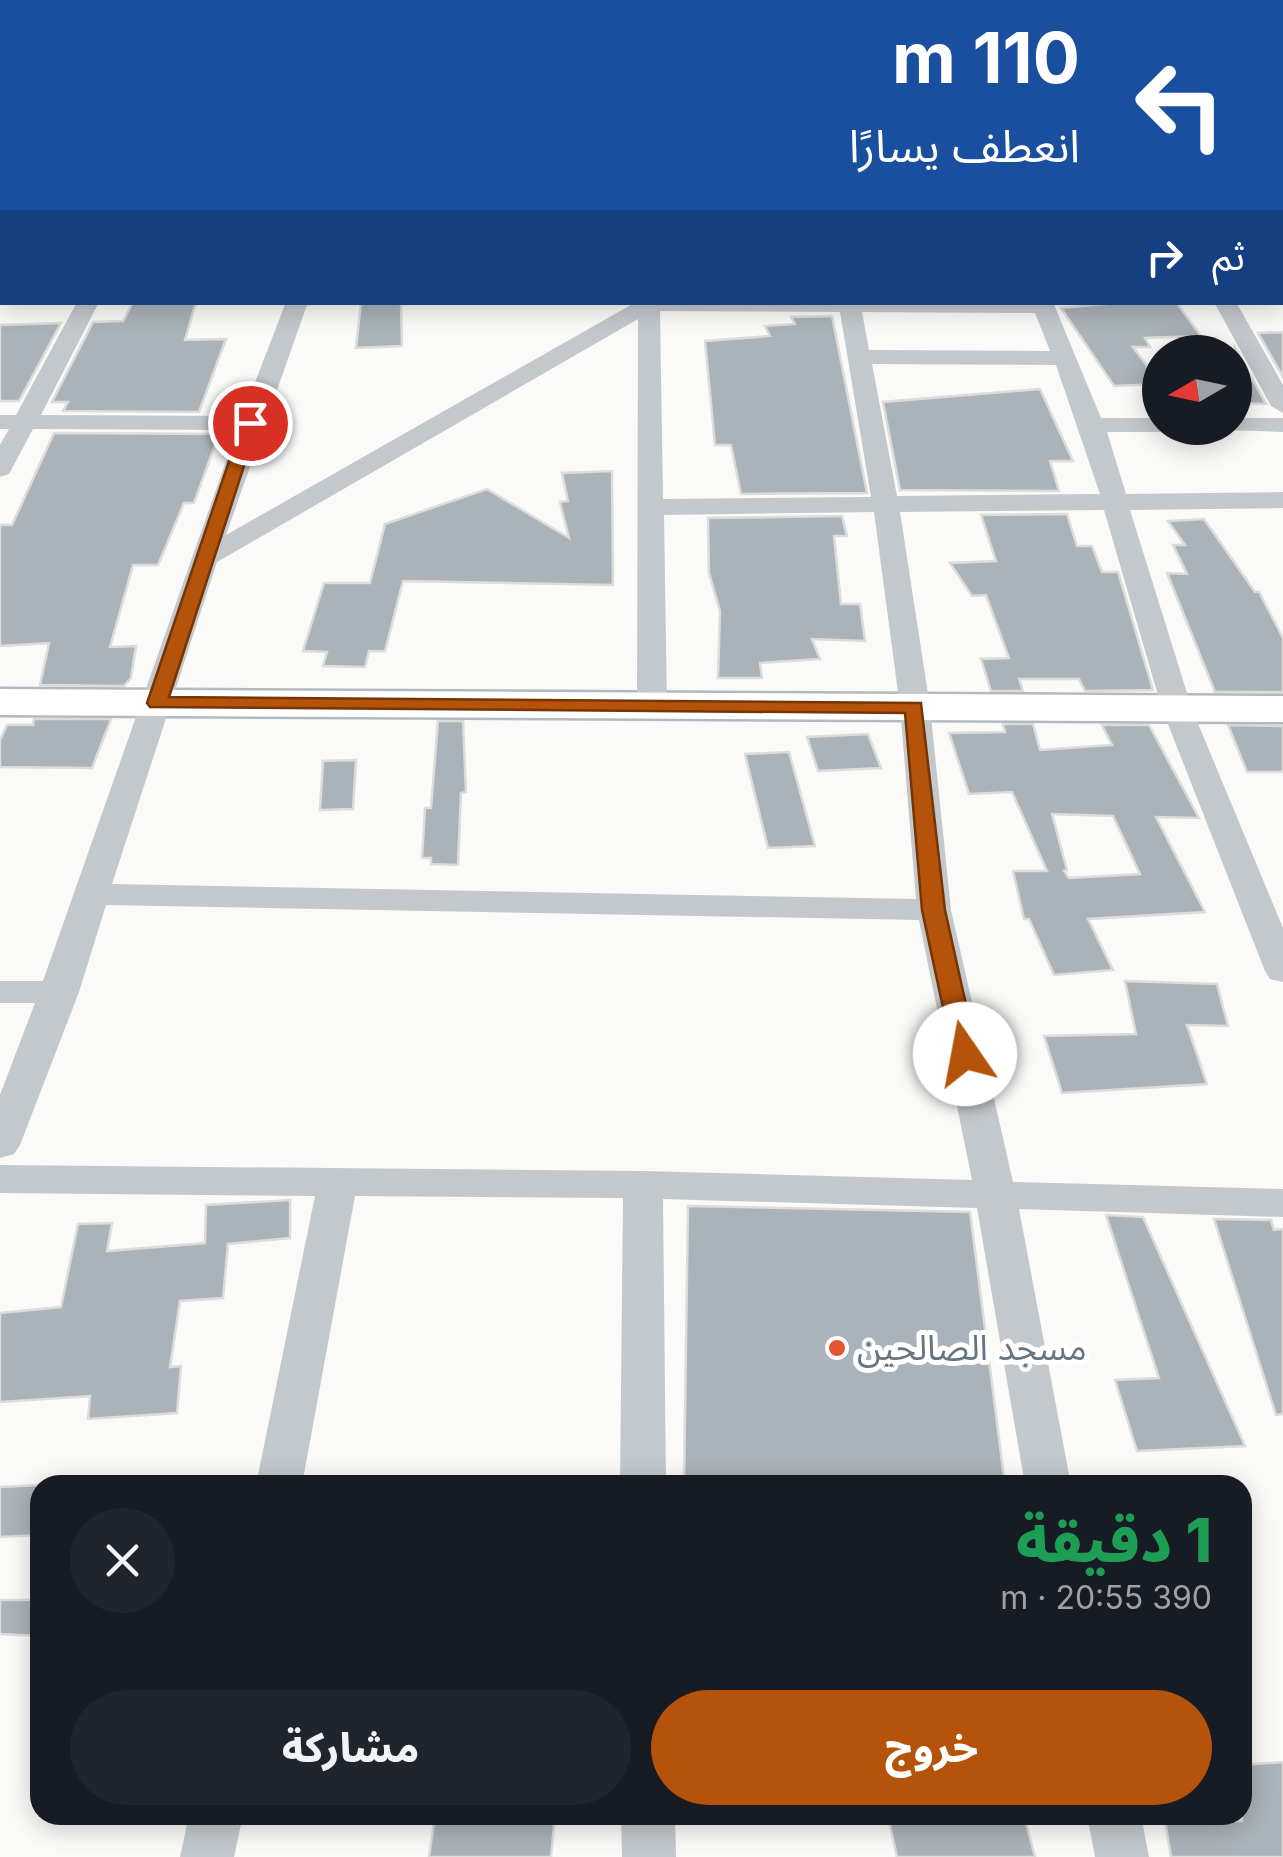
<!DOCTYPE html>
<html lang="ar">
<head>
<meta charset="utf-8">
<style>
	body { margin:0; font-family:Inter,"Noto Sans Arabic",sans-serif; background:#20242c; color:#f1f3f6; direction:rtl; height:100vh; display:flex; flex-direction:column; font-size:38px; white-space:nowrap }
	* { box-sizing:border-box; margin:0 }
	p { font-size:32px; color:#9ea1a6 }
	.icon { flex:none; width:55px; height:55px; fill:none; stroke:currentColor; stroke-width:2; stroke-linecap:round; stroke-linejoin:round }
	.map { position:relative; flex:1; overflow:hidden; direction:ltr }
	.details { position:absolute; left:30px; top:1475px; width:1222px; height:350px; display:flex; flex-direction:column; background:#171b24; border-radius:30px; box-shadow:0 5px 25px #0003; direction:rtl }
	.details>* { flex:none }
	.hud { position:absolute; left:0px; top:0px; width:1285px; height:305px; box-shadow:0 5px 25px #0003; direction:rtl; background:#1a4fa0; color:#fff; overflow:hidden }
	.needle { width:65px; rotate:261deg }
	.buttons { position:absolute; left:1142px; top:335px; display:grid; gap:20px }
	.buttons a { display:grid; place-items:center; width:110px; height:110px; border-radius:50%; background:#171b24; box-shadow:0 5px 25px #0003; font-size:50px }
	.pin { position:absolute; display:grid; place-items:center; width:85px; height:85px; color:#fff; margin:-42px; border:5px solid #fff; border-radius:50%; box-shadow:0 2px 10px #0007 }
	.me { position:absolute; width:110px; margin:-55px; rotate:348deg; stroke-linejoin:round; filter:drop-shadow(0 0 8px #0008) }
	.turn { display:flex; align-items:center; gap:35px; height:210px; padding:0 40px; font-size:45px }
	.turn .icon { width:130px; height:130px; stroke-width:2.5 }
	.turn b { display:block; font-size:70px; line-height:85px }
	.then { display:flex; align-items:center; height:95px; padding:0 40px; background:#0003; gap:20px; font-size:38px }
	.round { display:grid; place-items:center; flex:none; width:105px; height:105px; border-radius:52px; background:#20242c }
	.summary { display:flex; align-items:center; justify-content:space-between; height:170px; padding:0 40px }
	h1 { font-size:60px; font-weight:800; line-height:75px; color:#1e9e55 }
	.button { display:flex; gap:20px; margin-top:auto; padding:20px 40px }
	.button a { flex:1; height:115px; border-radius:60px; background:#b45309; color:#fff; font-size:40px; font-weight:800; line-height:115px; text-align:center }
	.button a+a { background:#20242c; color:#f1f3f6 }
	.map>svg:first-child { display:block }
</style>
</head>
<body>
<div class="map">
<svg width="1283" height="1857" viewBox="0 0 1283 1857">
	<rect width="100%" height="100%" fill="#fafaf8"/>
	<!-- building -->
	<path fill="#aab3b9" stroke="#dcdcda" stroke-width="2.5" fill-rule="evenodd" d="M133 302H196L185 340 226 339 199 412 63 411 68 402H52L93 322 123 321Z
		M361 302H401L402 346 356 348Z
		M1128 302H1176L1201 336 1145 338 1150 347H1133L1160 384 1114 386 1061 308Z
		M832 316 867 493 741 494 731 445H715L705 341 770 336 765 326 795 324 791 317Z
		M61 323 19 401H0V325Z
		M1283 332V377L1258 333Z
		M1235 348 1266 404 1235 403Z
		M1040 389 1073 461H1050L1059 491 900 490 883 402Z
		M54 433 219 434 194 503H184L158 565H133L110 647 136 646 131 678 124 686 40 685 49 643 0 646V525H12Z
		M612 471 613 585 403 581 385 651H369L365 667 323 666 327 652 303 651 324 583H370L385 524 487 489 569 538 560 502 568 501 562 473Z
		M1067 514 1077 546H1092L1102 572H1118L1153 690 1085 691 1079 679H1019L1023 691H991L981 659 1009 658 986 595 972 596 950 563 996 561 981 515Z
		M842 516 847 536H834L841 604H860L865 641 812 639 820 659 760 663 762 678H718L720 611 709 573 708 518Z
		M1204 519 1255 592H1259L1283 638V692H1215L1167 573 1187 574 1173 545H1185L1168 521Z
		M34 719H111L92 768 0 767V740L7 725H33Z
		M438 721H463L466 792 461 793 458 865 431 864V858H422L425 808H431Z
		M1003 724H1033L1040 750 1112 745 1102 725H1149L1199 818 1156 817 1205 912 1088 919 1113 970 1054 975 1029 919H1024L1013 871H1047L1012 792 969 794 949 733 1005 732ZM1052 814 1113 816 1140 874 1069 878 1064 871 1067 870Z
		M1228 725 1283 726V772H1247Z
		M868 734 881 768 818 771 807 737Z
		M789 752 815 846 768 848 745 754Z
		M356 760 353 809 320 810 323 761Z
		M1125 981 1217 984 1228 1026 1187 1025 1207 1084 1062 1093 1044 1036 1136 1034Z
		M290 1200V1238L228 1244 223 1298 180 1301 170 1367 181 1366 177 1413 88 1419 90 1396 0 1402V1313L61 1307 78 1224 112 1223 107 1251 205 1243 206 1205Z
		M688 1206 970 1212 1005 1485H684Z
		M1106 1215 1143 1217 1245 1446 1137 1451 1115 1380 1159 1378Z
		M1214 1219 1271 1220 1274 1230 1283 1229V1414L1276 1415Z
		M40 1485V1535L0 1537V1487Z
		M0 1600H40V1636L0 1634Z
		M1283 1762V1857H1171L1165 1821H1242V1765Z
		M435 1815H555L551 1857H429Z
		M952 1815H1024L1035 1857H897L889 1821Z"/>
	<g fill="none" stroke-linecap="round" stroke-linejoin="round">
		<defs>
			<path id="secondary" d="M0 214H2V232H0Z
				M1282 221H1283V239H1282Z
				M0 689 1283 696V722L0 715Z"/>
		</defs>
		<!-- secondary casing -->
		<use href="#secondary" stroke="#b3babf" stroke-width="5"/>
		<!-- street -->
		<path fill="#c3c8cc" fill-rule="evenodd" d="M517 0H533V2H518Z
			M654 0H670V2H655Z
			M917 0H933L934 2H919Z
			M1047 0H1063L1064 2H1049Z
			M1179 0H1195L1196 2H1181Z
			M0 47H2V57H0Z
			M0 81H2V91H0Z
			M1282 87H1283V97H1282Z
			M1282 128H1283V140H1282Z
			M2 167V181L0 182V168Z
			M1282 274H1283V286H1282Z
			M77 302H99L41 415 242 416 286 302H308L226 535 636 302H1053L1101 418H1160V428H1171L1160 432H1107L1126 494 1283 492V508L1130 510 1192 709 1283 928V982L1270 979 1265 971 1162 709 1104 510 900 512 930 707 951 910 1013 1182 1283 1189V1217L1019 1209 1071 1485H1025L977 1208 663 1199 666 1485H620L623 1198 355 1196 302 1485H256L315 1196 0 1193V1165L643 1171 972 1180 919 920 106 905 79 992 20 1145 14 1154 0 1158V1095L35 1003H0V981H43L237 430 33 429 9 474 0 477V445L9 429H0V415H16ZM660 311 840 312 871 497 663 499ZM862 312 1035 313 1050 351 869 350ZM638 319 637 706 652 715 667 706 664 515 874 512 900 707 916 899 112 884 217 562ZM872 364 1056 365 1100 494 897 496Z
			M1214 302H1236L1283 385V413L1271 406Z
			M1235 418H1283V432L1226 430 1235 428Z
			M189 1815H243L234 1857H180Z
			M621 1815H675L676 1857H622Z
			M1087 1815H1141L1149 1857H1095Z"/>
		<!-- secondary -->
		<use href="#secondary" fill="#fff" fill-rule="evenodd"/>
	</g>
	<!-- route -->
	<path fill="#b45309" stroke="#753606" stroke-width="2.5" d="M250 418 258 423 169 697 921 703 945 910 977 1054 974 1060H956L953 1054 922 910 905 713 150 707 147 703 242 423Z"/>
	<!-- markers -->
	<circle fill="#e4572e" stroke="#fff" stroke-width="4" cx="837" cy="1348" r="10"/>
	<g text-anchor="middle" stroke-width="10" stroke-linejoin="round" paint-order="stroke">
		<!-- near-poi labels -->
		<g font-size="35" fill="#657683" stroke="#fff" text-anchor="start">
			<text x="857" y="1360">مسجد الصالحين</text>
		</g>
	</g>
</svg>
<div class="buttons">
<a><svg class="needle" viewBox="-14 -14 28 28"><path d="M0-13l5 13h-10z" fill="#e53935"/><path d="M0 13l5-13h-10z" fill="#9ea1a6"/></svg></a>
</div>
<div class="pin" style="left:250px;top:423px;background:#d93025"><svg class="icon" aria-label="arrive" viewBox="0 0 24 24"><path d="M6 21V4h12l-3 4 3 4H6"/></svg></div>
<svg class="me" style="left:965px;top:1054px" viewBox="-20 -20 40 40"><circle r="19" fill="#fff"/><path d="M0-13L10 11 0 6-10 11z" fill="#b45309"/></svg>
<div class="hud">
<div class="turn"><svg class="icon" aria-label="left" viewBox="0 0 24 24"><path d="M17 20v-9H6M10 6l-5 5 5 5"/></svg><div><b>110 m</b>انعطف يسارًا</div></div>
<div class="then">ثم<svg class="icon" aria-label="right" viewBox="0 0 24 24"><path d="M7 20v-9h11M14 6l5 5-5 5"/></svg></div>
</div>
<section class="details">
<div class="summary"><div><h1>1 دقيقة</h1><p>390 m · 20:55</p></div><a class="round"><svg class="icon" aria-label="close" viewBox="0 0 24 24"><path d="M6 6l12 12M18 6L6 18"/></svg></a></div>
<div class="button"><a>خروج</a><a>مشاركة</a></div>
</section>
</div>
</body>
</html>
